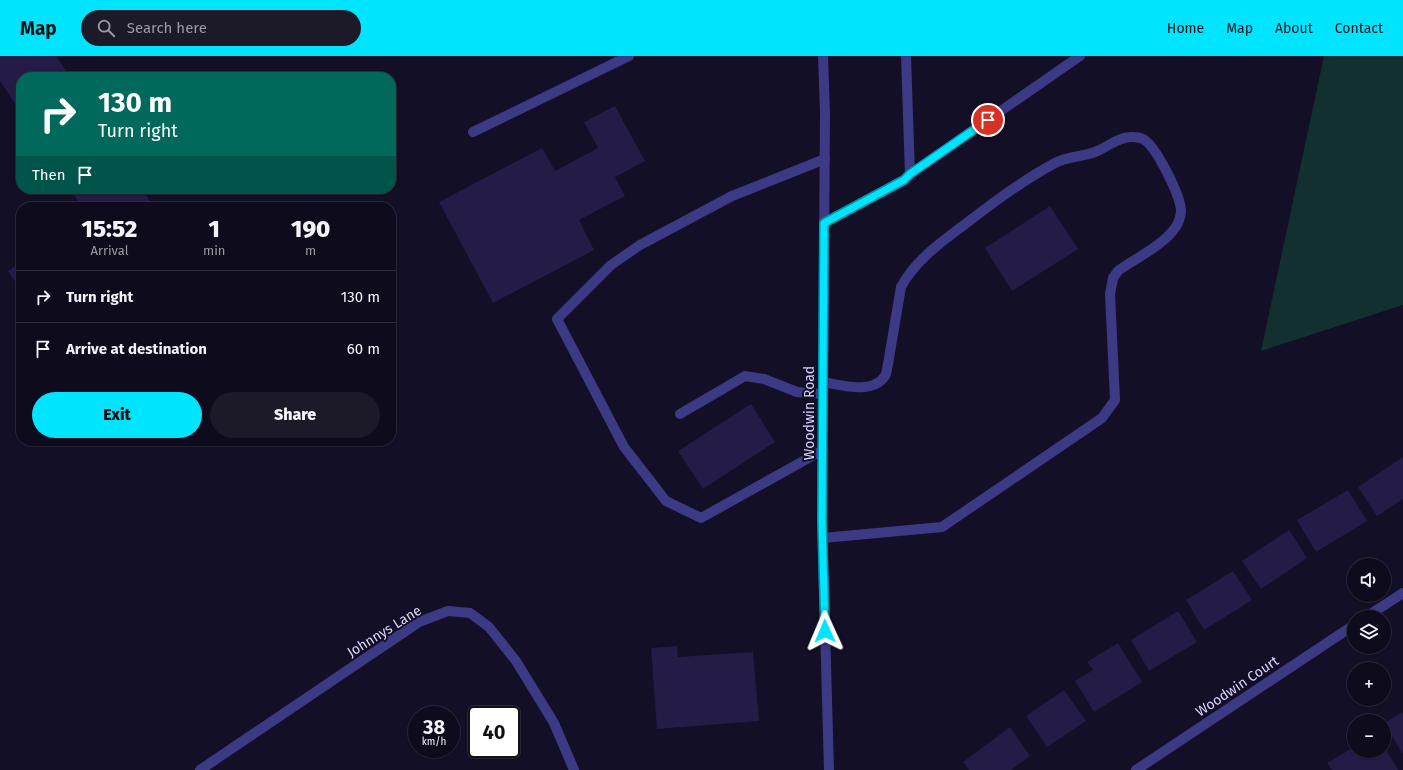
<!DOCTYPE html>
<html lang="en">
<head>
<meta charset="utf-8">
<style>
	body { margin:0; font-family:"Fira Sans",sans-serif; background:#1c1929; color:#f1f3f6; height:100vh; display:flex; flex-direction:column; font-size:15px; white-space:nowrap }
	* { box-sizing:border-box; margin:0 }
	p { font-size:13px; color:#9b9ba3 }
	.icon { flex:none; width:22px; height:22px; fill:none; stroke:currentColor; stroke-width:2; stroke-linecap:round; stroke-linejoin:round }
	.map { position:relative; flex:1; overflow:hidden }
	.panel { position:absolute; left:16px; top:146px; width:380px; height:244px; display:flex; flex-direction:column; background:#0e0b1c; border-radius:16px; box-shadow:0 1px 3px #0004,0 0 0 1px #2e2b3b }
	.panel>* { flex:none }
	.guide { position:absolute; left:16px; top:16px; width:380px; height:122px; border-radius:16px; box-shadow:0 1px 3px #0004,0 0 0 1px #2e2b3b; background:#00695c; color:#fff; overflow:hidden }
	.tools { position:absolute; left:1347px; top:502px; display:grid; gap:8px }
	.tools a { display:grid; place-items:center; width:44px; height:44px; border-radius:50%; background:#0e0b1c; box-shadow:0 1px 3px #0004,0 0 0 1px #2e2b3b; font-size:20px }
	.speed { position:absolute; left:408px; top:650px; display:flex; gap:8px; font-size:20px; font-weight:700; text-align:center }
	.speed>* { display:grid; place-content:center; width:52px; height:52px; border-radius:50%; background:#0e0b1c; box-shadow:0 1px 3px #0004,0 0 0 1px #2e2b3b; line-height:1 }
	.speed small { font-size:10px; font-weight:400 }
	.speed .limit { border:2px solid #111; border-radius:6px; background:#fff; color:#111 }
	.pin { position:absolute; display:grid; place-items:center; width:34px; height:34px; color:#fff; margin:-17px; border:2px solid #fff; border-radius:50%; box-shadow:0 1px 4px #0007 }
	.me { position:absolute; width:44px; margin:-22px; rotate:359deg; stroke-linejoin:round; filter:drop-shadow(0 0 3px #0008) }
	.turn { display:flex; align-items:center; gap:14px; height:84px; padding:0 16px; font-size:18px }
	.turn .icon { width:52px; height:52px; stroke-width:2.5 }
	.turn b { display:block; font-size:28px; line-height:34px }
	.then { display:flex; align-items:center; height:38px; padding:0 16px; background:#0003; gap:8px; font-size:15px }
	.eta { display:flex; justify-content:space-evenly; align-items:center; height:68px; text-align:center }
	.eta b { font-size:24px; font-weight:800; line-height:28px }
	.action { display:flex; gap:8px; margin-top:auto; padding:8px 16px }
	.action a { flex:1; height:46px; border-radius:24px; background:#00e5ff; color:#111; font-size:16px; font-weight:800; line-height:46px; text-align:center }
	.action a+a { background:#1c1929; color:#f1f3f6 }
	ul { padding:0; list-style:none }
	li { display:flex; align-items:center; gap:12px; height:52px; padding:0 16px; border-top:1px solid #2e2b3b }
	li div { flex:1 }
	li b { display:block; font-size:15px }
	li em { font-style:normal }
	header { display:flex; align-items:center; gap:24px; box-sizing:border-box; height:56px; padding:0 20px; background:#00e5ff; color:#111 }
	header strong { font-size:19px }
	nav { display:flex; gap:22px; margin-inline-start:auto; font-size:14px }
	.search { width:280px; height:36px; background:#1c1929; display:flex; align-items:center; gap:10px; box-sizing:border-box; padding:0 14px; border-radius:22px; color:#9b9ba3; font-size:15px }
	.map>svg:first-child { display:block }
</style>
</head>
<body>
<header>
<strong>Map</strong>
<div class="search"><svg class="icon" aria-label="search" viewBox="0 0 24 24"><circle cx="10" cy="10" r="6"/><path d="M15 15l6 6"/></svg>Search here</div>
<nav><a>Home</a><a>Map</a><a>About</a><a>Contact</a></nav>
</header>
<div class="map">
<svg width="1403" height="714" viewBox="0 0 1403 714">
	<rect width="100%" height="100%" fill="#130f26"/>
	<!-- green -->
	<path fill="#12302f" d="M1324 0H1403V249L1261 295Z"/>
	<!-- building -->
	<path fill="#241b47" d="M0 0H56L70 21H21V57L0 25Z
		M615 50 645 105 615 121 625 140 579 164 594 194 493 247 439 146 542 92 555 115 598 92 584 66Z
		M70 133H142L154 151H82Z
		M1050 150 1078 193 1012 235 985 192Z
		M21 207V235L8 215Z
		M751 348 775 386 703 433 678 395Z
		M1403 401V443L1377 460 1358 431Z
		M1348 434 1367 465 1316 496 1297 464Z
		M1289 474 1307 502 1261 533 1242 505Z
		M1233 515 1252 544 1204 574 1186 544Z
		M1178 555 1197 586 1149 615 1131 584Z
		M1118 587 1142 626 1094 656 1075 625 1093 614 1087 606Z
		M677 590 678 601 753 596 759 665 657 673 651 592Z
		M1064 634 1086 665 1047 691 1026 660Z
		M1403 656V696L1402 697 1384 667Z
		M1010 671 1030 700 1011 714H969L963 706Z
		M1384 690 1398 714H1332L1327 707 1354 691V695H1384Z"/>
	<g fill="none" stroke-linecap="round" stroke-linejoin="round">
		<!-- service -->
		<path stroke="#3d3a85" stroke-width="10" d="M473 76 629 0
			M910 118 1080 0
			M824 167 904 124 910 118 906 0
			M680 358 745 320 764 323 797 336 823 338
			M823 394 701 462 666 445 624 391 557 263 611 209 640 189 732 140 825 103
			M823 482 942 471 1102 362 1115 344 1110 238 1113 222 1118 215C1136 202 1166 188 1177 169 1179 165 1181 158 1181 154 1180 139 1158 95 1146 85 1143 82 1135 81 1131 81 1118 81 1108 91 1095 96 1082 101 1068 100 1055 107 1025 123 995 145 968 166 943 185 916 203 901 231L888 308C887 312 887 317 885 320 872 339 842 329 823 326"/>
		<!-- minor -->
		<path stroke="#3d3a85" stroke-width="10" d="M1366 561 1403 537
			M200 714 419 566 448 555 470 557 489 571 516 605 554 667 574 714
			M1136 714 1354 569"/>
		<!-- tertiary -->
		<path stroke="#3d3a85" stroke-width="10" d="M823 0 825 57 822 465 829 714"/>
	</g>
	<g fill="none" stroke-linecap="round" stroke-linejoin="round">
		<defs>
			<path id="route" d="M825 575 822 465 824 167 904 124 910 118 988 64"/>
		</defs>
		<!-- route casing -->
		<use href="#route" stroke="#0095a6" stroke-width="10"/>
		<!-- route -->
		<use href="#route" stroke="#00e5ff" stroke-width="7"/>
	</g>
	<g text-anchor="middle" stroke-width="4" stroke-linejoin="round" paint-order="stroke">
		<!-- street labels -->
		<g font-size="14" fill="#d9d4ff" stroke="#130f26">
			<text transform="translate(809 357) rotate(-90)" y="5">Woodwin Road</text>
			<text transform="translate(384 575) rotate(-32)" y="5">Johnnys Lane</text>
			<text transform="translate(1237 630) rotate(-34)" y="5">Woodwin Court</text>
		</g>
	</g>
</svg>
<div class="tools">
<a><svg class="icon" aria-label="sound" viewBox="0 0 24 24"><path d="M4 9h4l5-4v14l-5-4H4zM17 9q2 3 0 6"/></svg></a>
<a><svg class="icon" aria-label="layers" viewBox="0 0 24 24"><path d="M12 4l9 5-9 5-9-5zM3 14l9 5 9-5"/></svg></a>
<a>+</a>
<a>−</a>
</div>
<div class="speed"><div>38<small>km/h</small></div><div class="limit">40</div></div>
<div class="pin" style="left:988px;top:64px;background:#d93025"><svg class="icon" aria-label="arrive" viewBox="0 0 24 24"><path d="M6 21V4h12l-3 4 3 4H6"/></svg></div>
<svg class="me" style="left:825px;top:575px" viewBox="-20 -20 40 40"><path d="M0-17L14 15 0 8-14 15z" fill="#00e5ff" stroke="#fff" stroke-width="4"/></svg>
<div class="guide">
<div class="turn"><svg class="icon" aria-label="right" viewBox="0 0 24 24"><path d="M7 20v-9h11M14 6l5 5-5 5"/></svg><div><b>130 m</b>Turn right</div></div>
<div class="then">Then<svg class="icon" aria-label="arrive" viewBox="0 0 24 24"><path d="M6 21V4h12l-3 4 3 4H6"/></svg></div>
</div>
<section class="panel">
<div class="eta">
<div><b>15:52</b><p>Arrival</p></div>
<div><b>1</b><p>min</p></div>
<div><b>190</b><p>m</p></div>
</div>
<ul>
<li><svg class="icon" aria-label="right" viewBox="0 0 24 24"><path d="M7 20v-9h11M14 6l5 5-5 5"/></svg><div><b>Turn right</b></div><em>130 m</em></li>
<li><svg class="icon" aria-label="arrive" viewBox="0 0 24 24"><path d="M6 21V4h12l-3 4 3 4H6"/></svg><div><b>Arrive at destination</b></div><em>60 m</em></li>
</ul>
<div class="action"><a>Exit</a><a>Share</a></div>
</section>
</div>
</body>
</html>
